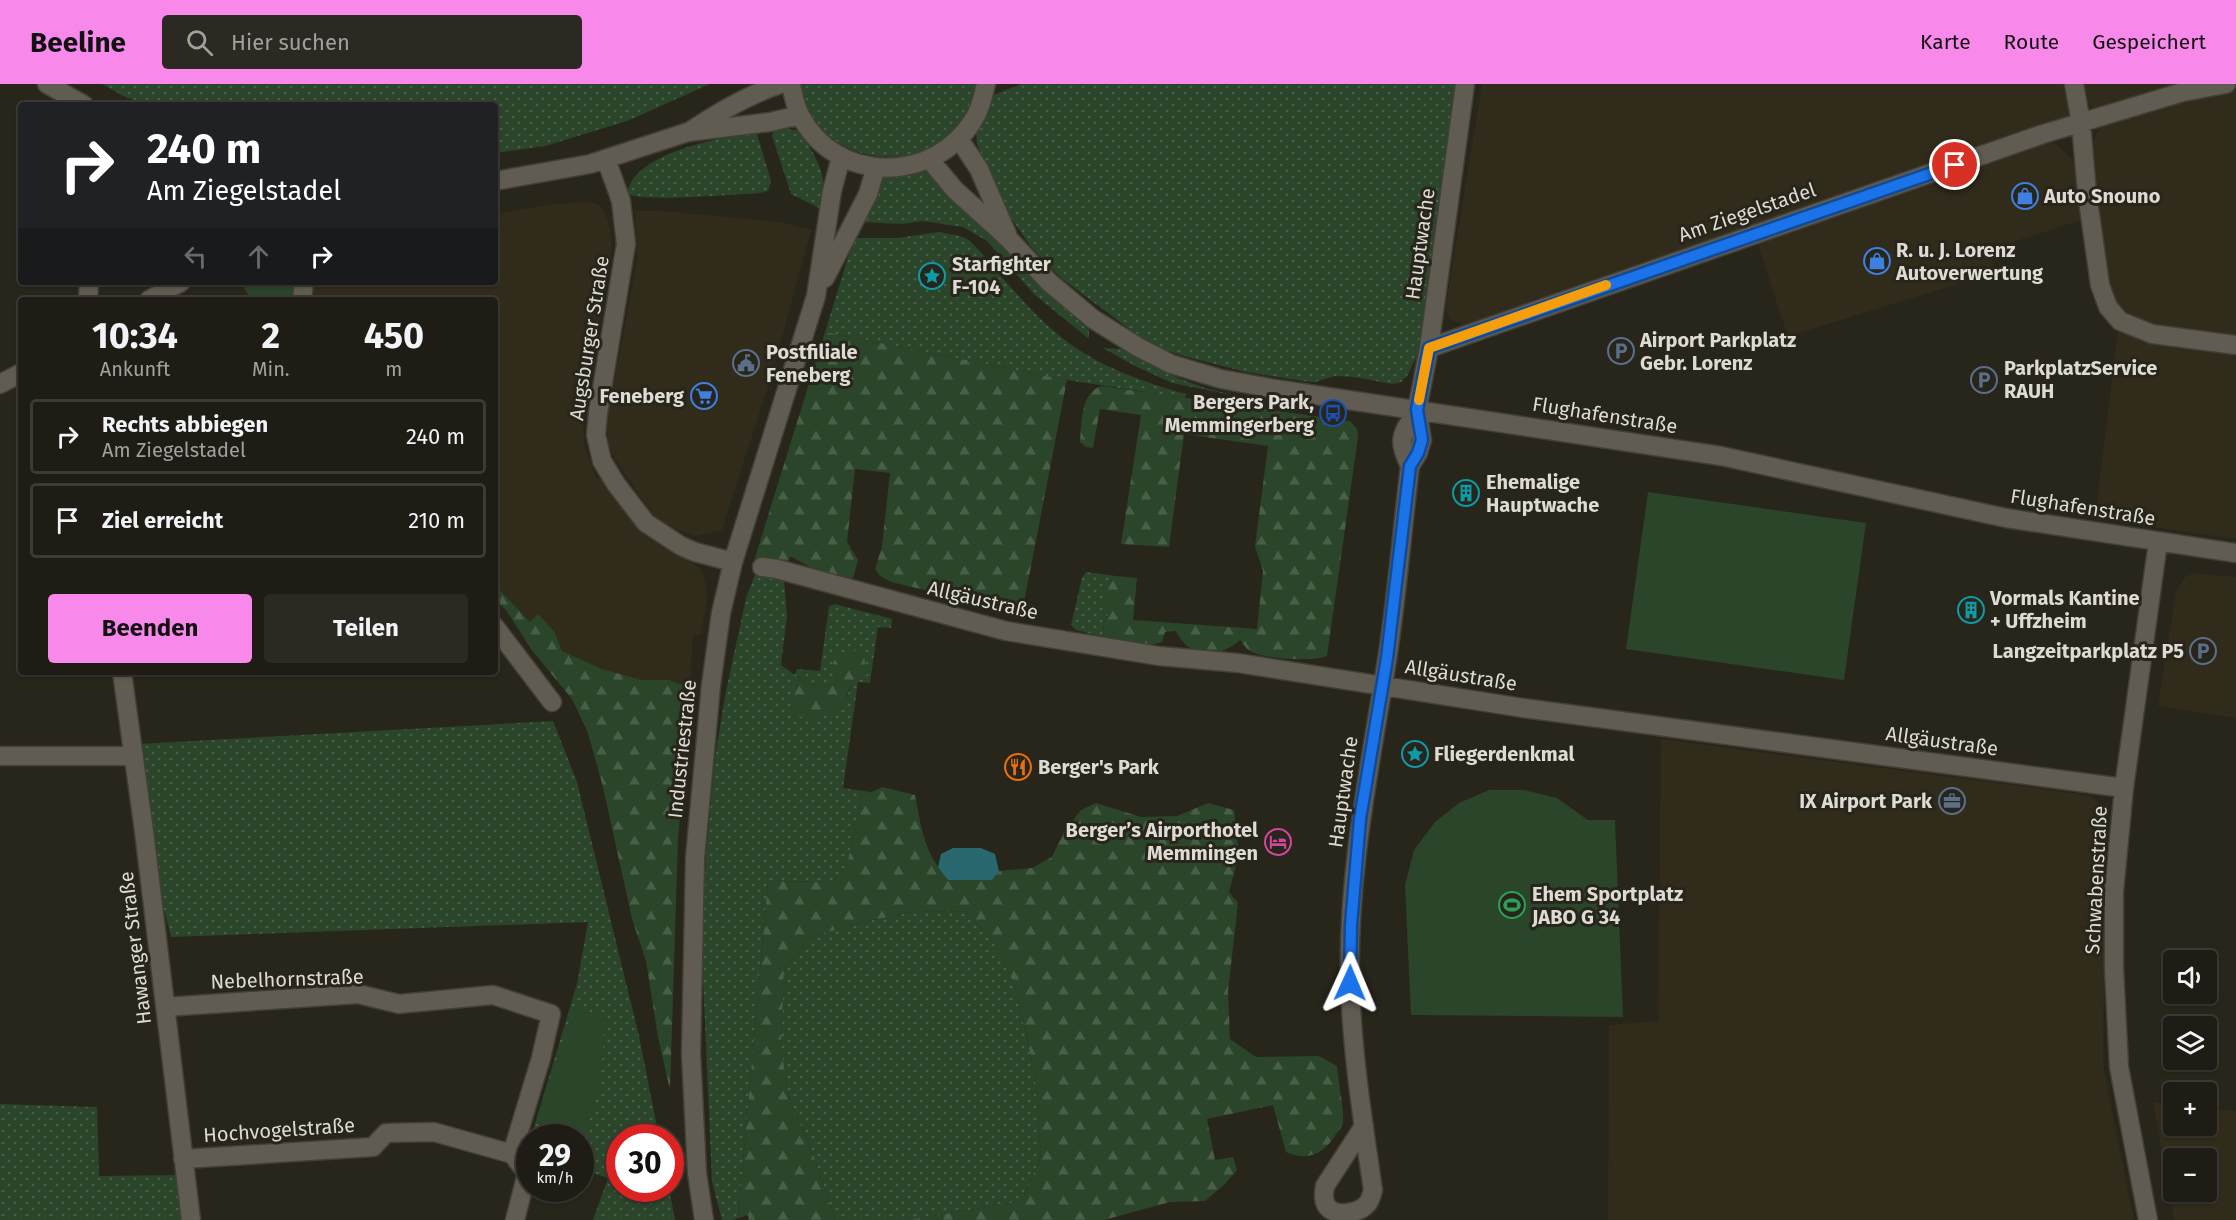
<!DOCTYPE html>
<html lang="de">
<head>
<meta charset="utf-8">
<style>
	body { margin:0; font-family:"Fira Sans",sans-serif; background:#2b2922; color:#f1f3f6; height:100vh; display:flex; flex-direction:column; font-size:22px; white-space:nowrap }
	* { box-sizing:border-box; margin:0 }
	p { font-size:20px; color:#a1a1a0 }
	.icon { flex:none; width:33px; height:33px; fill:none; stroke:currentColor; stroke-width:2; stroke-linecap:round; stroke-linejoin:round }
	.map { position:relative; flex:1; overflow:hidden }
	.details { position:absolute; left:18px; top:213px; width:480px; height:378px; display:flex; flex-direction:column; background:#1e1c14; border-radius:6px; box-shadow:0 2px 4px #0004,0 0 0 2px #3c3a34 }
	.details>* { flex:none }
	.top-card { position:absolute; left:18px; top:18px; width:480px; height:183px; border-radius:6px; box-shadow:0 2px 4px #0004,0 0 0 2px #3c3a34; background:#202124; color:#fff; overflow:hidden }
	.tools { position:absolute; left:2163px; top:866px; display:grid; gap:12px }
	.tools a { display:grid; place-items:center; width:54px; height:54px; border-radius:6px; background:#1e1c14; box-shadow:0 2px 4px #0004,0 0 0 2px #3c3a34; font-size:30px }
	.speed { position:absolute; left:516px; top:1040px; display:flex; gap:12px; font-size:30px; font-weight:700; text-align:center }
	.speed>* { display:grid; place-content:center; width:78px; height:78px; border-radius:50%; background:#1e1c14; box-shadow:0 2px 4px #0004,0 0 0 2px #3c3a34; line-height:1 }
	.speed small { font-size:15px; font-weight:400 }
	.speed .limit { border:9px solid #d22; background:#fff; color:#111 }
	.pin { position:absolute; display:grid; place-items:center; width:51px; height:51px; color:#fff; margin:-26px; border:3px solid #fff; border-radius:50%; box-shadow:0 2px 6px #0007 }
	.me { position:absolute; width:66px; margin:-33px; rotate:1deg; stroke-linejoin:round; filter:drop-shadow(0 0 4px #0008) }
	.turn { display:flex; align-items:center; gap:21px; height:126px; padding:0 30px; font-size:27px }
	.turn .icon { width:78px; height:78px; stroke-width:2.5 }
	.turn b { display:block; font-size:42px; line-height:51px }
	.lanes { display:flex; align-items:center; height:57px; padding:0 30px; background:#0003; justify-content:center; gap:30px; direction:ltr }
	.lanes .off { opacity:.35 }
	.eta { display:flex; justify-content:space-evenly; align-items:center; height:102px; text-align:center }
	.eta b { font-size:36px; font-weight:700; line-height:42px }
	.cta { display:flex; gap:12px; margin-top:auto; padding:12px 30px }
	.cta a { flex:1; height:69px; border-radius:6px; background:#f888ea; color:#111; font-size:24px; font-weight:700; line-height:69px; text-align:center }
	.cta a+a { background:#2b2922; color:#f1f3f6 }
	ul { padding:0; list-style:none }
	li { display:flex; align-items:center; gap:18px; height:75px; margin:0 12px 9px; padding:0 18px; border:3px solid #3c3a34; border-radius:6px }
	li div { flex:1 }
	li b { display:block; font-size:22px }
	li em { font-style:normal }
	header { display:flex; align-items:center; gap:36px; box-sizing:border-box; height:84px; padding:0 30px; background:#f888ea; color:#111 }
	header strong { font-size:28px }
	nav { display:flex; gap:33px; margin-inline-start:auto; font-size:21px }
	.search { width:420px; height:54px; background:#2b2922; display:flex; align-items:center; gap:15px; box-sizing:border-box; padding:0 21px; border-radius:6px; color:#a1a1a0; font-size:22px }
	.map>svg:first-child { display:block }
</style>
</head>
<body>
<header>
<strong>Beeline</strong>
<div class="search"><svg class="icon" aria-label="search" viewBox="0 0 24 24"><circle cx="10" cy="10" r="6"/><path d="M15 15l6 6"/></svg>Hier suchen</div>
<nav><a>Karte</a><a>Route</a><a>Gespeichert</a></nav>
</header>
<div class="map">
<svg width="2236" height="1136" viewBox="0 0 2236 1136">
	<defs>
		<pattern id="grass-dots" width="8" height="8" patternUnits="userSpaceOnUse" patternTransform="scale(1.5)"><rect width="8" height="8" fill="#2a4529"/><path d="M2 2h.1M6 6h.1" fill="none" stroke="#485f47" stroke-width="1.8" stroke-linecap="round"/></pattern>
		<pattern id="forest-firs" width="22" height="20" patternUnits="userSpaceOnUse" patternTransform="scale(1.5)"><rect width="22" height="20" fill="#2a4529"/><path d="M5 1l3.5 6h-7zM16 11l3.5 6h-7z" fill="#485f47"/></pattern>
	</defs>
	<rect width="100%" height="100%" fill="#28251b"/>
	<!-- built -->
	<path fill="#312b1b" fill-rule="evenodd" d="M1482 0H2067L2073 32 1471 240H1461L1451 236 1447 230 1446 221Z
		M2081 0H2185L2102 23H2093L2084 17Z
		M2236 6V252L2179 245 2149 239 2132 234 2122 228 2115 220 2106 198 2093 62 2095 53 2099 45 2108 38 2165 20Z
		M2043 58H2051L2058 61 2073 76 2084 135 1988 166 1996 188 1789 252 1785 244 1757 157Z
		M590 118 600 121 605 130 612 152 611 171 583 336 585 364 597 395 603 391 650 454 702 485 706 500 707 516 701 551 693 552 690 603 668 596H642L602 585 562 567 554 547 538 530 530 538 495 501V216H312L313 198H495V130L553 120Z
		M635 127H663L780 138 811 146 773 286 722 446 696 452 669 443 655 434 615 375 608 360 607 336 637 177Z
		M2118 247 2165 260 2236 269V455L2095 435Z
		M2194 489 2236 493V634L2158 622 2176 508 2185 493Z
		M1661 655 2079 710 2091 713 2102 722 2106 735 2103 980 2134 1136H1608L1609 941 1658 937Z
		M2153 1018 2173 1020 2174 1041H2206L2207 1024 2236 1027V1136H2174ZM2174 1074H2206V1107H2174Z"/>
	<!-- grass -->
	<path fill="url(#grass-dots)" fill-rule="evenodd" d="M102 0H710L627 37 545 62 495 69V21H147L123 12Z
		M800 0H976C963 97 816 97 800 0Z
		M1021 0H1456L1418 270 1407 292 1401 298 1392 300 1354 293 1335 292 1315 298 1303 297 1246 288 1195 275 1167 267 1136 250 1061 194 1031 163 1009 131 991 98 977 60 976 48 985 33 993 11Z
		M775 43 800 47C814 71 833 96 819 124L791 110 772 52Z
		M756 47 771 97 768 107 760 109C740 110 636 119 627 109 636 67 720 55 756 47Z
		M925 88 936 93 1029 191 1089 246V255L1035 211 987 157 963 143 923 137 902 140 859 138 883 90Z
		M939 148C949 150 962 151 970 157 980 166 989 178 997 188 1020 213 1041 239 1069 259 1103 284 1146 299 1186 310L1185 314 1067 296 825 248 854 154H898Z
		M1103 264 1122 265 1178 294 1205 304 1237 312 1172 299 1135 282Z
		M756 488 784 495 787 532 781 581 795 591 797 585 820 587 829 522 835 520 892 535 891 544 878 543 870 599 858 598 843 704 871 708 861 713 847 781 834 798 768 797 738 1134 733 1136H722L712 1098 702 871 706 769 715 673 725 612 746 514ZM838 590 855 595 850 604 842 625 791 631 797 591 806 600 834 602Z
		M1086 488 1116 492 1108 500 1109 527 1104 539 1103 553 1076 546 1071 541 1082 494Z
		M553 637 577 698 639 952 659 1053H620V1104H669L675 1136H593L608 1094 581 1085 580 1053H531L577 900 588 838 171 853 161 814 139 660Z
		M917 827 966 828 994 858 1015 902 1035 990 1041 1072 1022 1117 908 1136H835L811 1064 790 1018 781 963 784 886 811 853 863 838Z
		M0 1020 97 1023 99 1092 179 1091 184 1136H0Z"/>
	<!-- forest -->
	<path fill="url(#forest-firs)" d="M825 248 1067 296 1022 529 891 498 880 492 875 485 882 462 890 389 855 385 847 458 858 476 853 494C829 495 811 483 790 472L787 483 754 477Z
		M1101 302 1350 337 1357 345 1358 353 1327 572C1313 578 1263 575 1250 567 1246 565 1243 559 1240 556 1226 570 1199 575 1184 559 1181 556 1178 551 1176 547L1165 548 1162 558C1141 565 1122 565 1103 553L1104 539 1109 527 1103 516 1108 500 1116 492 1137 494 1133 536 1257 545 1263 487 1255 462 1268 362 1184 350 1169 463 1121 460 1141 331 1100 325 1093 364 1086 363 1080 358C1082 338 1080 310 1101 302Z
		M495 501 530 538 538 530 554 547 562 567 602 585 642 596H668L690 603 678 756 670 1006 658 953 646 877 632 835 603 703 588 649 572 615 531 565 506 526 495 515Z
		M854 566 864 572 867 591C848 597 848 608 843 625L814 635 790 631 796 591 806 600 834 602 838 590 833 580 836 571Z
		M882 703 915 711C920 737 923 761 938 783L992 796 999 787 1032 784 1052 773 1064 747 1081 726 1096 719 1141 733 1177 732 1208 719 1234 726 1239 771 1229 808 1238 819 1228 908 1230 955 1256 973 1319 972 1337 982C1338 999 1344 1022 1343 1038 1342 1042 1339 1047 1336 1050 1324 1070 1307 1078 1286 1068L1273 1021 1207 1035 1215 1076 1233 1073 1237 1086 1225 1100 1205 1117 1170 1118 1104 1136H908L1022 1117 1041 1072 1035 990 1015 902 994 858 966 828 917 827 863 838 811 853 784 886 781 963 790 1018 811 1064 835 1136H749L748 1131 738 1134 768 797 834 798 847 781 861 713Z"/>
	<!-- park -->
	<path fill="#2a4529" d="M240 198H294V216H252Z
		M1648 408 1866 439 1844 596 1626 565Z
		M1489 706H1524L1557 714 1588 736H1615L1623 933 1411 931 1405 801 1414 766 1435 738 1459 719Z
		M576 921 604 935C602 980 604 1013 580 1053H574L535 1039Z"/>
	<!-- water -->
	<path fill="#28686e" d="M953 764H981L995 770 999 787 992 796H948L938 783 941 770Z"/>
	<g fill="none" stroke-linecap="round" stroke-linejoin="round">
		<defs>
			<path id="minor" d="M47 0 84 21
				M791 0C793 10 795 22 800 31 836 101 935 100 974 35 981 24 983 12 986 0
				M2074 0 2081 39 2087 109 2100 201 2108 223 2120 237 2152 250 2236 261
				M692 46C720 27 749 11 780 0
				M959 55 979 85 1007 150
				M606 75 621 117 626 160 598 329 596 351 602 377 616 400 646 439 681 462 695 468 733 478
				M930 76 955 106 1008 154 1049 198 1093 235 1138 263 1171 280 1221 295 1275 305 1721 372 2006 434 2236 469
				M495 97 590 80 688 48 770 38 800 31
				M825 194 868 110 876 83
				M88 216 89 198
				M149 216 181 198
				M302 216 304 198
				M1429 264 2043 50 2183 8 2226 0
				M0 300 21 289
				M1410 382C1396 354 1402 351 1417 326
				M762 483 777 485 1006 547 1159 572 1238 579 1523 624 2124 704
				M495 543 552 618
				M122 588 144 747 191 1136
				M0 672H134
				M165 923 358 910 399 920 493 911 551 930 541 974 512 1070
				M1364 1042 1325 1102C1324 1107 1323 1115 1326 1121 1334 1134 1359 1130 1368 1119 1370 1116 1372 1110 1373 1106 1363 1038 1352 969 1350 899 1347 790 1370 683 1387 576 1397 512 1402 447 1410 382L1418 369 1422 356 1417 326 1429 264 1465 0
				M183 1075 373 1063 386 1049 434 1048 512 1070 527 1089 515 1136
				M704 1136 697 1089 691 970 695 774 711 601 721 529 733 478 816 212 832 107 841 73
				M2148 1136 2119 983 2114 884V807L2124 704 2158 458"/>
		</defs>
		<!-- minor casing -->
		<use href="#minor" stroke="#423f37" stroke-width="21"/>
		<!-- minor -->
		<use href="#minor" stroke="#605c51" stroke-width="18"/>
	</g>
	<g fill="none" stroke-linecap="round" stroke-linejoin="round">
		<defs>
			<path id="route" d="M1350 899 1351 841 1360 735 1387 574 1410 382 1418 369 1422 356 1417 326 1429 264 1955 81"/>
		</defs>
		<!-- route casing -->
		<use href="#route" stroke="#114b97" stroke-width="15"/>
		<!-- route -->
		<use href="#route" stroke="#1a73e8" stroke-width="10"/>
		<!-- slow -->
		<path stroke="#f59e0b" stroke-width="10" d="M1419 316 1429 264 1606 201"/>
	</g>
	<!-- icons -->
	<defs>
		<symbol id="shop-ring" viewBox="-11 -11 22 22"><circle r="9.5" fill="#28251b" stroke="#3f7fe0" stroke-width="1.5"/><path d="M-5-2.5h2.3a2.7 3.5 0 0 1 5.4 0H5L5.5 6h-11ZM-1.5-2.5h3a1.5 2.3 0 0 0-3 0Z" fill="#3f7fe0"/></symbol>
		<symbol id="sight-ring" viewBox="-11 -11 22 22"><circle r="9.5" fill="#28251b" stroke="#0f9aa8" stroke-width="1.5"/><path d="M0-6L1.8-2.2L6-1.7L2.9 1.2L3.7 5.4L0 3.3L-3.7 5.4L-2.9 1.2L-6-1.7L-1.8-2.2Z" fill="#0f9aa8"/></symbol>
		<symbol id="parking-ring" viewBox="-11 -11 22 22"><circle r="9.5" fill="#28251b" stroke="#5c6f8a" stroke-width="1.5"/><path d="M-3.5-5.5H1a3.5 3.5 0 0 1 0 7H-1V5.5H-3.5ZM-1-3.4V-.6H.8a1.4 1.4 0 0 0 0-2.8Z" fill="#5c6f8a"/></symbol>
		<symbol id="civic-ring" viewBox="-11 -11 22 22"><circle r="9.5" fill="#28251b" stroke="#5c6f8a" stroke-width="1.5"/><path d="M-.6-6.5H3V-4.5H.6V-3L4-1V1h2V6H-6V1h2V-1L-.6-3ZM-1.2 2.5V6h2.4V2.5Z" fill="#5c6f8a"/></symbol>
		<symbol id="supermarket-ring" viewBox="-11 -11 22 22"><circle r="9.5" fill="#28251b" stroke="#3f7fe0" stroke-width="1.5"/><path d="M-6-5.5h2.5l.6 2H6L4.5 2H-2.5L-4.4-4H-6ZM-1.5 3.2a1.3 1.3 0 1 0 .1 0ZM3 3.2a1.3 1.3 0 1 0 .1 0Z" fill="#3f7fe0"/></symbol>
		<symbol id="bus-ring" viewBox="-11 -11 22 22"><circle r="9.5" fill="#28251b" stroke="#1a4fb4" stroke-width="1.5"/><path d="M-5-6H5V4H4V6H2V4H-2V6H-4V4H-5ZM-3.5-4V0h7V-4ZM-3.5 1.2v1.5H-2V1.2ZM2 1.2v1.5H3.5V1.2Z" fill="#1a4fb4"/></symbol>
		<symbol id="building-ring" viewBox="-11 -11 22 22"><circle r="9.5" fill="#28251b" stroke="#0f9aa8" stroke-width="1.5"/><path d="M-4-6H4V6H1V3H-1V6H-4ZM-2.5-4.3h1.7v1.8h-1.7ZM.8-4.3h1.7v1.8H.8ZM-2.5-1h1.7V.8h-1.7ZM.8-1h1.7V.8H.8Z" fill="#0f9aa8"/></symbol>
		<symbol id="restaurant-ring" viewBox="-11 -11 22 22"><circle r="9.5" fill="#28251b" stroke="#e8710a" stroke-width="1.5"/><path d="M-5-6h1v4h1v-4h1v4h1v-4h1v5L-1.5 .5V6h-2V.5L-5-1ZM5-6V6H3V1.5H1.5Q1.5-4 5-6Z" fill="#e8710a"/></symbol>
		<symbol id="office-ring" viewBox="-11 -11 22 22"><circle r="9.5" fill="#28251b" stroke="#5c6f8a" stroke-width="1.5"/><path d="M-6-3h4V-5.5h4V-3h4V5H-6ZM-1-4.5V-3h2v-1.5ZM-6 0V1H6V0Z" fill="#5c6f8a"/></symbol>
		<symbol id="hotel-ring" viewBox="-11 -11 22 22"><circle r="9.5" fill="#28251b" stroke="#d1479c" stroke-width="1.5"/><path d="M-6-4.5h1.5V1H6V5H4.5V3h-9V5H-6ZM-4 0a1.8 1.8 0 1 1 3.6 0ZM.5 0V-2.5h3Q6-2.5 6 0Z" fill="#d1479c"/></symbol>
		<symbol id="stadium-ring" viewBox="-11 -11 22 22"><circle r="9.5" fill="#28251b" stroke="#2e9e5b" stroke-width="1.5"/><path d="M0-5a6.5 5 0 1 0 0 10a6.5 5 0 1 0 0-10ZM-3.5-1.8h7v3.6h-7Z" fill="#2e9e5b"/></symbol>
	</defs>
	<g fill-rule="evenodd">
		<use href="#shop-ring" x="2010" y="97" width="30" height="30"/>
		<use href="#shop-ring" x="1862" y="162" width="30" height="30"/>
		<use href="#sight-ring" x="917" y="177" width="30" height="30"/>
		<use href="#parking-ring" x="1606" y="252" width="30" height="30"/>
		<use href="#civic-ring" x="731" y="264" width="30" height="30"/>
		<use href="#parking-ring" x="1969" y="281" width="30" height="30"/>
		<use href="#supermarket-ring" x="689" y="297" width="30" height="30"/>
		<use href="#bus-ring" x="1318" y="314" width="30" height="30"/>
		<use href="#building-ring" x="1451" y="394" width="30" height="30"/>
		<use href="#building-ring" x="1956" y="511" width="30" height="30"/>
		<use href="#parking-ring" x="2188" y="552" width="30" height="30"/>
		<use href="#sight-ring" x="1400" y="655" width="30" height="30"/>
		<use href="#restaurant-ring" x="1003" y="668" width="30" height="30"/>
		<use href="#office-ring" x="1937" y="702" width="30" height="30"/>
		<use href="#hotel-ring" x="1263" y="743" width="30" height="30"/>
		<use href="#stadium-ring" x="1497" y="806" width="30" height="30"/>
	</g>
	<g text-anchor="middle" stroke-width="6" stroke-linejoin="round" paint-order="stroke">
		<!-- poi labels -->
		<g font-size="20" font-weight="bold" fill="#dedbd5" stroke="#28251b" text-anchor="start">
			<text x="2044" y="119">Auto Snouno</text>
			<text x="1896" y="173">R. u. J. Lorenz<tspan x="1896" dy="23">Autoverwertung</tspan></text>
			<text x="952" y="187">Starfighter<tspan x="952" dy="23">F-104</tspan></text>
			<text x="1640" y="263">Airport Parkplatz<tspan x="1640" dy="23">Gebr. Lorenz</tspan></text>
			<text x="766" y="275">Postfiliale<tspan x="766" dy="23">Feneberg</tspan></text>
			<text x="2004" y="291">ParkplatzService<tspan x="2004" dy="23">RAUH</tspan></text>
			<text x="684" y="319" text-anchor="end">Feneberg</text>
			<text x="1314" y="325" text-anchor="end">Bergers Park,<tspan x="1314" dy="23">Memmingerberg</tspan></text>
			<text x="1486" y="405">Ehemalige<tspan x="1486" dy="23">Hauptwache</tspan></text>
			<text x="1990" y="521">Vormals Kantine<tspan x="1990" dy="23">+ Uffzheim</tspan></text>
			<text x="2184" y="574" text-anchor="end">Langzeitparkplatz P5</text>
			<text x="1434" y="677">Fliegerdenkmal</text>
			<text x="1038" y="690">Berger's Park</text>
			<text x="1932" y="724" text-anchor="end">IX Airport Park</text>
			<text x="1258" y="753" text-anchor="end">Berger’s Airporthotel<tspan x="1258" dy="23">Memmingen</tspan></text>
			<text x="1532" y="817">Ehem Sportplatz<tspan x="1532" dy="23">JABO G 34</tspan></text>
		</g>
		<!-- street labels -->
		<g font-size="20" fill="#dedbd5" stroke="#28251b">
			<text transform="translate(1747 128) rotate(-19)" y="7">Am Ziegelstadel</text>
			<text transform="translate(1420 160) rotate(-82)" y="7">Hauptwache</text>
			<text transform="translate(589 254) rotate(-81)" y="7">Augsburger Straße</text>
			<text transform="translate(1605 331) rotate(9)" y="7">Flughafenstraße</text>
			<text transform="translate(2083 423) rotate(9)" y="7">Flughafenstraße</text>
			<text transform="translate(983 516) rotate(13)" y="7">Allgäustraße</text>
			<text transform="translate(1461 591) rotate(9)" y="7">Allgäustraße</text>
			<text transform="translate(1942 657) rotate(8)" y="7">Allgäustraße</text>
			<text transform="translate(682 665) rotate(-84)" y="7">Industriestraße</text>
			<text transform="translate(1343 708) rotate(-82)" y="7">Hauptwache</text>
			<text transform="translate(2096 796) rotate(-87)" y="7">Schwabenstraße</text>
			<text transform="translate(135 864) rotate(-97)" y="7">Hawanger Straße</text>
			<text transform="translate(287 895) rotate(-2)" y="7">Nebelhornstraße</text>
			<text transform="translate(279 1046) rotate(-4)" y="7">Hochvogelstraße</text>
		</g>
	</g>
</svg>
<div class="tools">
<a><svg class="icon" aria-label="sound" viewBox="0 0 24 24"><path d="M4 9h4l5-4v14l-5-4H4zM17 9q2 3 0 6"/></svg></a>
<a><svg class="icon" aria-label="layers" viewBox="0 0 24 24"><path d="M12 4l9 5-9 5-9-5zM3 14l9 5 9-5"/></svg></a>
<a>+</a>
<a>−</a>
</div>
<div class="speed"><div>29<small>km/h</small></div><div class="limit">30</div></div>
<div class="pin" style="left:1955px;top:81px;background:#d93025"><svg class="icon" aria-label="arrive" viewBox="0 0 24 24"><path d="M6 21V4h12l-3 4 3 4H6"/></svg></div>
<svg class="me" style="left:1350px;top:899px" viewBox="-20 -20 40 40"><path d="M0-17L14 15 0 8-14 15z" fill="#1a73e8" stroke="#fff" stroke-width="4"/></svg>
<div class="top-card">
<div class="turn"><svg class="icon" aria-label="right" viewBox="0 0 24 24"><path d="M7 20v-9h11M14 6l5 5-5 5"/></svg><div><b>240 m</b>Am Ziegelstadel</div></div>
<div class="lanes"><svg class="icon off" aria-label="left" viewBox="0 0 24 24"><path d="M17 20v-9H6M10 6l-5 5 5 5"/></svg><svg class="icon off" aria-label="ahead" viewBox="0 0 24 24"><path d="M12 20V5M6 11l6-6 6 6"/></svg><svg class="icon" aria-label="right" viewBox="0 0 24 24"><path d="M7 20v-9h11M14 6l5 5-5 5"/></svg></div>
</div>
<section class="details">
<div class="eta">
<div><b>10:34</b><p>Ankunft</p></div>
<div><b>2</b><p>Min.</p></div>
<div><b>450</b><p>m</p></div>
</div>
<ul>
<li><svg class="icon" aria-label="right" viewBox="0 0 24 24"><path d="M7 20v-9h11M14 6l5 5-5 5"/></svg><div><b>Rechts abbiegen</b><p>Am Ziegelstadel</p></div><em>240 m</em></li>
<li><svg class="icon" aria-label="arrive" viewBox="0 0 24 24"><path d="M6 21V4h12l-3 4 3 4H6"/></svg><div><b>Ziel erreicht</b></div><em>210 m</em></li>
</ul>
<div class="cta"><a>Beenden</a><a>Teilen</a></div>
</section>
</div>
</body>
</html>
